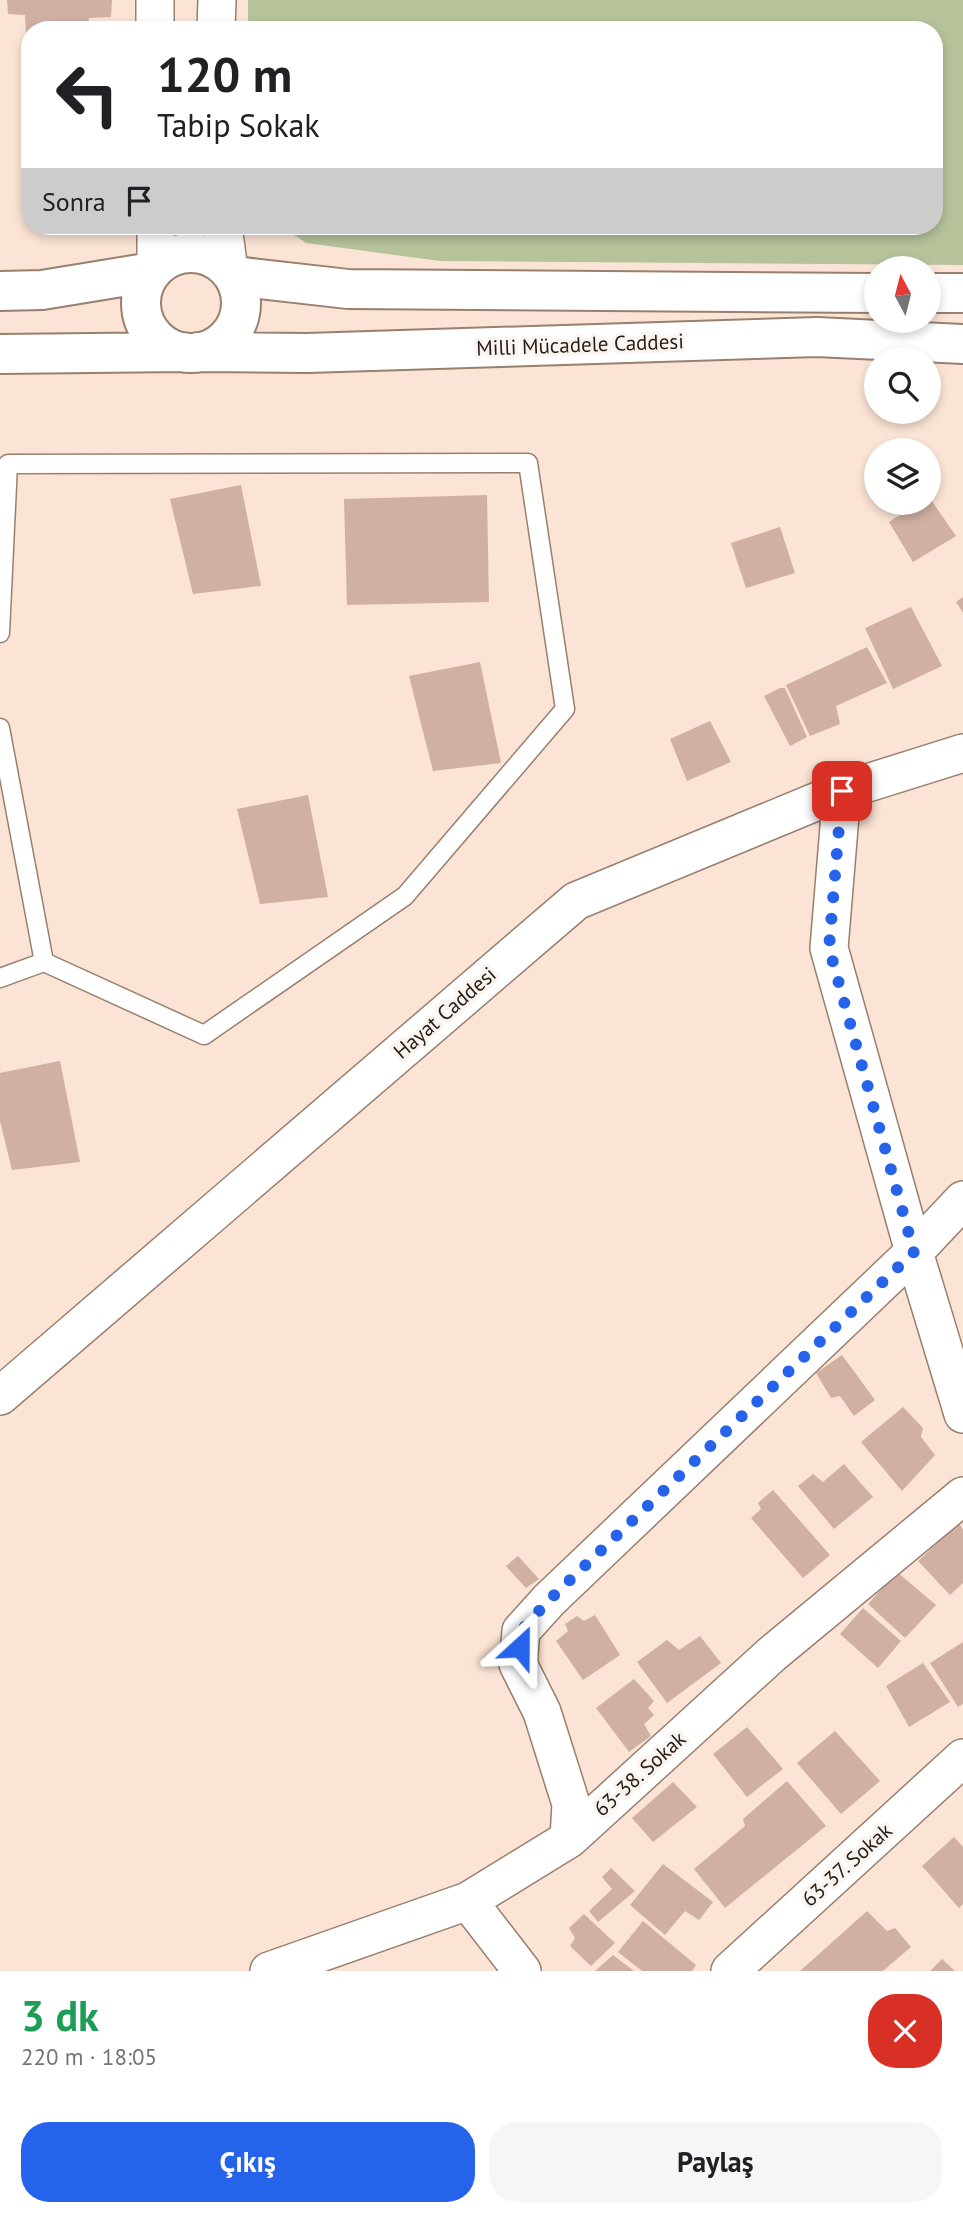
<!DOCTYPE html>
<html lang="tr">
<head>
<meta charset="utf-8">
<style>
	body { margin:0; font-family:"PT Sans",sans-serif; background:#f6f6f6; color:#202124; height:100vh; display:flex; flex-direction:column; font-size:26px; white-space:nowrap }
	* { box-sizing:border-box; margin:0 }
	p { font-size:23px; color:#757577 }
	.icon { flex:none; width:38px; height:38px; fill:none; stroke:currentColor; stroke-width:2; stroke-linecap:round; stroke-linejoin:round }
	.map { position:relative; height:1971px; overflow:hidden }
	.drawer { display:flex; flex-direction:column; background:#fff; flex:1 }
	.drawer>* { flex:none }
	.hud { position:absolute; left:21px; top:21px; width:922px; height:214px; border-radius:28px; box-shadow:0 4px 10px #0003; background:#fff; color:#202124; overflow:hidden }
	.needle { width:46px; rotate:353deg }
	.buttons { position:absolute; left:864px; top:256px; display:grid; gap:14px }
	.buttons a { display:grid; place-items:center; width:77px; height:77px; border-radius:50%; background:#fff; box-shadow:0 4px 10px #0003; font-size:35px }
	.pin { position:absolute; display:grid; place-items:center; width:60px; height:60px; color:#fff; margin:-30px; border-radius:14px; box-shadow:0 4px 10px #0006 }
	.me { position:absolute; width:77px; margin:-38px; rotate:24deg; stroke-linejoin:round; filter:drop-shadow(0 0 5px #0008) }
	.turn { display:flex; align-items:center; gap:24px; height:147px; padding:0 21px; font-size:32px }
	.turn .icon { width:91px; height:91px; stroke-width:2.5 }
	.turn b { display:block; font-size:49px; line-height:60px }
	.then { display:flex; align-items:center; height:66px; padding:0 21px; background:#0003; gap:14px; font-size:26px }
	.round { display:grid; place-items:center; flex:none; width:74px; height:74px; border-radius:28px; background:#f6f6f6 }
	.summary { display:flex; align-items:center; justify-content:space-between; height:119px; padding:0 21px }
	h1 { font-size:42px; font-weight:700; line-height:52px; color:#1e9e55 }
	.button { display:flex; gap:14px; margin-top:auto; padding:14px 21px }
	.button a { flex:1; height:80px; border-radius:28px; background:#2563eb; color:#fff; font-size:28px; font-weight:700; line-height:80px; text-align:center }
	.button a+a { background:#f6f6f6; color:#202124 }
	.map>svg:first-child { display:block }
</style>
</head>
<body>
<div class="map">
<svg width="963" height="1971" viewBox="0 0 963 1971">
	<rect width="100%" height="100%" fill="#fbe4d5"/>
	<!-- green -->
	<path fill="#b5c29a" d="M248 0H963V265L440 261 306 243 281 226H934V30H248Z"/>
	<!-- building -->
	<path fill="#cfb0a2" d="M7 0H112L111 17 89 18 88 30H30V34H26L25 15 8 14Z
		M241 485 261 586 193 594 170 499Z
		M487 495 489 602 347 605 344 499Z
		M929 497 956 536 913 562 889 522 920 502H929Z
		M780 527 795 573 746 588 731 543Z
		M963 597V613L956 602Z
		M911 607 942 666 893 689 865 628Z
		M867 647 887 683 836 706 840 724 810 736 786 685Z
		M480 662 501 763 433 771 409 676Z
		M780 688H785L807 737 790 746 764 696Z
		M710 721 731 762 687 781 670 739Z
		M308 795 328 897 260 904 237 809Z
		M60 1061 80 1162 12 1170 0 1121V1073Z
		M842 1355 875 1400 854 1416 840 1396 831 1398 816 1373Z
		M903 1407 923 1428 921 1437 935 1455 902 1491 861 1442Z
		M844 1464 873 1497 834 1529 798 1486 813 1474 823 1482Z
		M773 1490 830 1555 803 1578 751 1518 761 1509 758 1503Z
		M959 1523 963 1530V1583L950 1595 918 1561Z
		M518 1556 539 1579 526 1588 506 1566Z
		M897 1572 936 1605 905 1638 868 1604Z
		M863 1608 901 1641 878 1668 840 1634Z
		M595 1615 620 1655 583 1680 556 1641 568 1631 565 1624 577 1616 584 1621Z
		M700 1636 721 1663 667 1703 637 1662 667 1640 679 1650Z
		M963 1642V1704L958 1707 930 1663Z
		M923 1663 950 1702 909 1727 886 1686Z
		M634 1679 654 1701 648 1708 654 1715 644 1724 651 1736 629 1752 596 1708Z
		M747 1727 783 1769 747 1797 713 1754Z
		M835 1731 880 1781 841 1814 797 1763Z
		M787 1781 826 1826 725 1908 694 1869 745 1826 743 1819Z
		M673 1782 697 1807 653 1842 632 1818Z
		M954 1837 963 1847V1904L959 1908 922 1866Z
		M663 1864 713 1902 699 1920 685 1911 665 1935 630 1905Z
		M611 1868 635 1891 598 1922 589 1911 612 1889 602 1877Z
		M867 1911 887 1931 895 1928 911 1947 883 1971H800Z
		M584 1914 615 1943 591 1966 570 1946 575 1938 569 1928Z
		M643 1921 696 1965 692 1971H642L618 1952Z
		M613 1955 634 1971H595Z
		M942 1959 955 1971H930Z"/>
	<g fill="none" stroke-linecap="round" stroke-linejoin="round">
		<defs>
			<path id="service" d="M0 633 8 464 528 463 565 709 405 896 204 1035 44 962 0 728
				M0 978 44 962"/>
			<path id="minor" d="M155 0V30
				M216 30 217 0
				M223 226 229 271
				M156 267V226
				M842 791 829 948 914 1252 963 1414
				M0 1396 576 901 842 791 963 753
				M569 1839 571 1804 542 1712 518 1664 521 1631 549 1600 914 1252 963 1200
				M468 1901 522 1971
				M269 1971 468 1901 569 1839 772 1654 963 1496
				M730 1971 963 1758"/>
			<path id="tertiary" d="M141 303a50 50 0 1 1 100 0a50 50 0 1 1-100 0Z
				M234 276 348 289 877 293
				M0 291 42 290 152 272
				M929 293H963
				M198 352 307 353 817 337 963 344
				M0 354 183 352"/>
		</defs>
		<!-- service casing -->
		<use href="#service" stroke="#997f6d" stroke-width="21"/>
		<!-- minor casing -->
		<use href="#minor" stroke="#997f6d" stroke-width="40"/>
		<!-- tertiary casing -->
		<use href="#tertiary" stroke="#997f6d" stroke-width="42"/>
		<!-- service -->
		<use href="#service" stroke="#fff" stroke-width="18"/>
		<!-- minor -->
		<use href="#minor" stroke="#fff" stroke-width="37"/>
		<!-- tertiary -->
		<use href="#tertiary" stroke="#fff" stroke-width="38"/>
	</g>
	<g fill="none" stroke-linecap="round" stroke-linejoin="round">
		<!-- route -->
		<path stroke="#2563eb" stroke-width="12" stroke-dasharray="0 21.6" d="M520 1647 521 1631 549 1600 914 1252 829 948 842 791"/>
	</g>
	<g text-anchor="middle" stroke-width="7" stroke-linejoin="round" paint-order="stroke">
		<!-- street labels -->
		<g font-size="21" fill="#271d16" stroke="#fbf5f1">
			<text transform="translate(580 345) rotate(-2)" y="7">Milli Mücadele Caddesi</text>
			<text transform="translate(445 1013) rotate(-41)" y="7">Hayat Caddesi</text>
			<text transform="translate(640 1774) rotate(-42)" y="7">63-38. Sokak</text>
			<text transform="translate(847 1865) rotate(-42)" y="7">63-37. Sokak</text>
		</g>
	</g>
</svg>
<div class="buttons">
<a><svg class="needle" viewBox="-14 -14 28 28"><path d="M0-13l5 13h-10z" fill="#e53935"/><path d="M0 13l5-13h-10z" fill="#757577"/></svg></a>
<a><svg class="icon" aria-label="search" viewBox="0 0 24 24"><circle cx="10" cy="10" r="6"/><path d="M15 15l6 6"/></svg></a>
<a><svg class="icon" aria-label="layers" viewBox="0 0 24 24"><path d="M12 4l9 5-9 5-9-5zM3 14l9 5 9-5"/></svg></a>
</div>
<div class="pin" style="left:842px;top:791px;background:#d93025"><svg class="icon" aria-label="arrive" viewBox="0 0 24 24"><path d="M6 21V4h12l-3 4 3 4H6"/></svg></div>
<svg class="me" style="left:520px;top:1647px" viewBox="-20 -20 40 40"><path d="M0-17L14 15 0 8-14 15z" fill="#2563eb" stroke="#fff" stroke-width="4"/></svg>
<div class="hud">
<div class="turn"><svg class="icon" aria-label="left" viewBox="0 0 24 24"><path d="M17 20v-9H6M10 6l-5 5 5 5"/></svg><div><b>120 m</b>Tabip Sokak</div></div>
<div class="then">Sonra<svg class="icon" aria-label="arrive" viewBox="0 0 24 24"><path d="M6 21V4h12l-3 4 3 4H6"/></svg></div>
</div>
</div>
<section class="drawer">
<div class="summary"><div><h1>3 dk</h1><p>220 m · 18:05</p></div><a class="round" style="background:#d93025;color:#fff"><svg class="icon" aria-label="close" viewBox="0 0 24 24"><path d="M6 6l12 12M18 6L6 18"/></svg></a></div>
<div class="button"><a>Çıkış</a><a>Paylaş</a></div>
</section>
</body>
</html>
